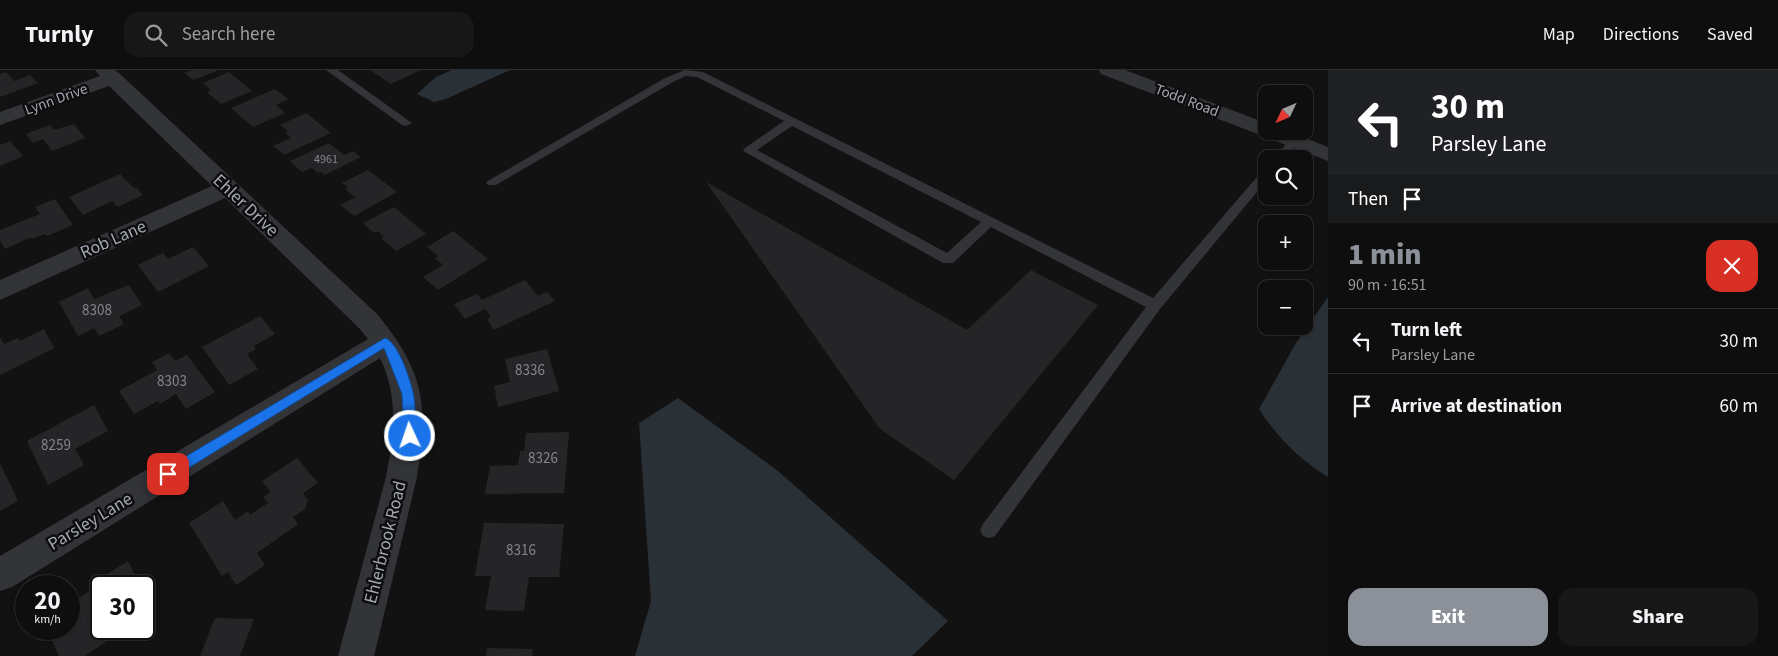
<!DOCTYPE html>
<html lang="en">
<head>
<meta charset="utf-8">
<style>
	body { margin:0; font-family:"Source Sans 3",sans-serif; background:#171717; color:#f1f3f6; height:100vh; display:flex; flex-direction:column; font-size:19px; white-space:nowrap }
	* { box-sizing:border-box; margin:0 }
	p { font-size:16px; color:#9b9c9e }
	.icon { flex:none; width:28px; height:28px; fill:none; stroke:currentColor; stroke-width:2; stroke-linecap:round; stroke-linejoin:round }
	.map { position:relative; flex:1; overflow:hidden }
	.side { display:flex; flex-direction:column; background:#0e0e0e; width:450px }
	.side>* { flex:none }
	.guide { background:#202124; color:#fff; overflow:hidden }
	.needle { width:32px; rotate:226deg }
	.fabs { position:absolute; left:1258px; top:15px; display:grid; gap:10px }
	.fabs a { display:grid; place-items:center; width:55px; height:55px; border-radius:10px; background:#0e0e0e; box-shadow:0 1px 4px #0004,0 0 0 1px #2e2e2e; font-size:25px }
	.speed { position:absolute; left:15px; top:505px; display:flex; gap:10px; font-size:25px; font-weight:700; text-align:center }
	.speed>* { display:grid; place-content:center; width:65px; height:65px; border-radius:50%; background:#0e0e0e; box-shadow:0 1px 4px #0004,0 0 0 1px #2e2e2e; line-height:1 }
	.speed small { font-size:12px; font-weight:400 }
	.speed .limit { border:2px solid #111; border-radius:8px; background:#fff; color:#111 }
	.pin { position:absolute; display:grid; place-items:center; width:42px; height:42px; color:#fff; margin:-21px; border-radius:10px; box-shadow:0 2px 8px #0006 }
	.me { position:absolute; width:55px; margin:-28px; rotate:357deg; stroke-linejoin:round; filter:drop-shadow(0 0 4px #0008) }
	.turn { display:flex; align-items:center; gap:18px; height:105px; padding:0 20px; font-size:22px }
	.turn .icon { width:65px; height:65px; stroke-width:2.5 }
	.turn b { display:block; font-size:35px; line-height:42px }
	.then { display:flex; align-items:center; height:48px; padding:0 20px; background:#0003; gap:10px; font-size:19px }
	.round { display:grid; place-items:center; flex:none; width:52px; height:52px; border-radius:15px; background:#171717 }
	.head { display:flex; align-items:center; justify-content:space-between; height:85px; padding:0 20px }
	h1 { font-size:30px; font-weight:800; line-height:38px; color:#8c9099 }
	.action { display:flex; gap:10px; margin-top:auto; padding:10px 20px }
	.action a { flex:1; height:58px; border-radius:15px; background:#8c9099; color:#fff; font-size:20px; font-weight:800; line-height:58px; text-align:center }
	.action a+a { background:#171717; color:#f1f3f6 }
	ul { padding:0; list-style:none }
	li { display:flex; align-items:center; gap:15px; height:65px; padding:0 20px; border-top:1px solid #2e2e2e }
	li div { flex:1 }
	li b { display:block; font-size:19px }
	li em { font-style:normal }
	header { display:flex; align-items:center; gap:30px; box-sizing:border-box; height:70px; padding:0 25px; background:#0e0e0e; border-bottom:1px solid #2e2e2e }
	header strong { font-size:24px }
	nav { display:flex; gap:28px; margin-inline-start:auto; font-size:18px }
	.search { width:350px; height:45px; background:#171717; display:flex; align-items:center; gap:12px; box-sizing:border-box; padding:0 18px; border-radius:15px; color:#9b9c9e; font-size:19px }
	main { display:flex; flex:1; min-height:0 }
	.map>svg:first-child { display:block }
</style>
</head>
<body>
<header>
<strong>Turnly</strong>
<div class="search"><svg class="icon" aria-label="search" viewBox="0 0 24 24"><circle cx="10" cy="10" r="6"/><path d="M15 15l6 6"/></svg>Search here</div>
<nav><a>Map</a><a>Directions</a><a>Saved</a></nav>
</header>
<main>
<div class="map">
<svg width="1328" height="586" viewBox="0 0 1328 586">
	<rect width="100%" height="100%" fill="#121213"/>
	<!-- water -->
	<path fill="#293036" d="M452 0H510L446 29 434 32 417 24 436 7Z
		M1328 227V407C1300 390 1276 366 1259 339L1296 273Z
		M678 328 778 401 948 551 912 586H635L651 531 639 353Z"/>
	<!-- building -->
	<path fill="#252527" d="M192 0H219L193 10 184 3Z
		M370 0H421L391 14Z
		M6 2 14 11 30 5 38 13 0 27V4Z
		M229 2 252 21 221 34 207 22 211 20 203 13Z
		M275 19 288 29 276 35 285 43 253 57 231 38Z
		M306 43 331 63 284 85 273 76 291 68 285 63 288 61 280 55Z
		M74 54 85 68 52 81 43 69 33 73 26 64 50 55 54 60Z
		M10 71 23 86 0 96V75Z
		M329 73 344 85 353 81 361 87 325 105 321 102 318 103 312 98 302 102 290 91Z
		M368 100 397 122 354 146 340 135 357 126H353L345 119 348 117 342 113Z
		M120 104 134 118 136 117 143 125 118 137 112 131 83 145 69 127Z
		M706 112 967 260 1031 200 1098 235 954 410 880 359Z
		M55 129 73 155 47 166 45 164 32 169 31 167 5 179 0 171V160L40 144 35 137Z
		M394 137 426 164 396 181 381 168 384 167 378 161 374 163 363 153Z
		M453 161 488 189 438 220 423 207 443 195 435 188 438 186 427 177Z
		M193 177 209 196 158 222 138 195 163 183 168 189Z
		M525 210 538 226 547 222 555 231 494 260 487 249 491 247 485 239 465 249 454 234 477 224 482 230Z
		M129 215 142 235 119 246 124 254 99 266 94 258 78 266 59 232 88 218 94 229Z
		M260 246 275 264 254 276 256 279 247 284 258 299 229 315 202 277Z
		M44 259 54 278 0 305V267L4 274 18 268 20 271Z
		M547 279 559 321 498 337 494 316 510 312 505 289Z
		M169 283 175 291 187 285 215 322 186 339 176 324 160 334 158 331 134 344 119 321 157 300 152 292Z
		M94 335 108 361 75 379 84 395 48 415 27 371Z
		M569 362 564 423 485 424 490 396 518 395 520 381H524L526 363Z
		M297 388 318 413 303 423 308 430 305 439 293 447 298 454 257 483 265 495 236 515 228 502 222 506 189 453 223 431 235 450 248 441 250 445 268 433 263 427 271 422 262 411Z
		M0 393 18 431 0 441Z
		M484 453 564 454 559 507H529L524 541 485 540 491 506H475Z
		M128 491 141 516H101V559H125L85 586H59L47 559H69V539L81 531 79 528 104 511 102 507Z
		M144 521 151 534 144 539Z
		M215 548 254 549 240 586H200Z
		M487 578 533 579 532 586H486Z"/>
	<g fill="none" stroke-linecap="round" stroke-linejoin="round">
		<!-- service -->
		<path fill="#333438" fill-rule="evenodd" d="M326 0H338L412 53 406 56 402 55Z
			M685 0 703 2 1153 228 1262 101 1266 100V111L1160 239 995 466 989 468 983 466 980 460 983 454 1146 237 991 157 953 193H943L745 82 743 80 745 78 784 51 697 7 686 6 673 12 496 115H488L486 112 665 8ZM792 56 981 152 947 183 757 80Z
			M1294 68 1300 71 1286 89H1274L1290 69Z"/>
		<!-- minor -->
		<path fill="#333438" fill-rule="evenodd" d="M95 0H115L120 4 377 244C424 301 429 335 417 407L374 586H338L386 407C394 366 399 327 380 288L12 517 0 521V486L368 269 359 258 225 128 0 230V210L212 116 109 16 0 55V42L100 6Z"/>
		<!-- tertiary -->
		<path fill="#333438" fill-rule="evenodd" d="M1099 0H1125L1266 53V61H1288L1328 77V91L1101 4Z"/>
	</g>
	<!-- route -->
	<path fill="#1a73e8" stroke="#114b97" d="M385 268C398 272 410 309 413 322 416 336 415 352 416 366L414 369 410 371 405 369 404 366 402 324 384 278 172 408 168 409 163 408 161 404 163 400Z"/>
	<g text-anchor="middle" stroke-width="5" stroke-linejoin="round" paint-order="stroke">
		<!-- far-number labels -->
		<g font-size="12" fill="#84868f">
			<text x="326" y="93">4961</text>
		</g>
		<!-- far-street labels -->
		<g font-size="15" fill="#a4a8b3" stroke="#0d0d0e">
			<text transform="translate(56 29) rotate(-20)" y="5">Lynn Drive</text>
			<text transform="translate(1187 30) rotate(21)" y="5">Todd Road</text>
		</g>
		<!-- number labels -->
		<g font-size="15" fill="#84868f">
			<text x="97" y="245">8308</text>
			<text x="530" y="305">8336</text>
			<text x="172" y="316">8303</text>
			<text x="56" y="380">8259</text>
			<text x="543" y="393">8326</text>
			<text x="521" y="485">8316</text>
		</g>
		<!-- street labels -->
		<g font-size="18" fill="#a4a8b3" stroke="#0d0d0e">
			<text transform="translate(246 135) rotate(43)" y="6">Ehler Drive</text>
			<text transform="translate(113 169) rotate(-24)" y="6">Rob Lane</text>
			<text transform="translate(90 451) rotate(-31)" y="6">Parsley Lane</text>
			<text transform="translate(385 472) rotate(-76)" y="6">Ehlerbrook Road</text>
		</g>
	</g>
</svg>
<div class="fabs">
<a><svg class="needle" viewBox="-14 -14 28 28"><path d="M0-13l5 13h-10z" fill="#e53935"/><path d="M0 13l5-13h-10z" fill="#9b9c9e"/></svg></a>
<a><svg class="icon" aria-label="search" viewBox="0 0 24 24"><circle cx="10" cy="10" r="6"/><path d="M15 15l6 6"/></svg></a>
<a>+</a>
<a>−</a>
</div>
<div class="speed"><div>20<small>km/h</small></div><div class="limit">30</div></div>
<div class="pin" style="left:168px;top:404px;background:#d93025"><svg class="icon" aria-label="arrive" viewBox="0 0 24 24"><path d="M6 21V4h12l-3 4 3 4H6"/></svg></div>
<svg class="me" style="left:410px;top:366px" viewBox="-20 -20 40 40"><circle r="17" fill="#1a73e8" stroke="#fff" stroke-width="3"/><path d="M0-11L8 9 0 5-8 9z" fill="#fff"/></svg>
</div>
<section class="side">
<div class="guide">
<div class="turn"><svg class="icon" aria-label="left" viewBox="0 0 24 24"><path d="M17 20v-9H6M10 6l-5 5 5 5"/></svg><div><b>30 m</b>Parsley Lane</div></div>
<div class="then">Then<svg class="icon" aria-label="arrive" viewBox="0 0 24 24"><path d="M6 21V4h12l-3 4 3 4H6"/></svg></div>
</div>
<div class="head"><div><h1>1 min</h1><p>90 m · 16:51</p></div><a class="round" style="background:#d93025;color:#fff"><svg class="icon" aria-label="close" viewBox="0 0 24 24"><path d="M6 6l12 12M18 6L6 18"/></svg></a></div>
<ul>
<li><svg class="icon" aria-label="left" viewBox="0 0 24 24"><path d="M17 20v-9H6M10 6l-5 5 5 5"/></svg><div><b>Turn left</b><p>Parsley Lane</p></div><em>30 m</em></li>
<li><svg class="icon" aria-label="arrive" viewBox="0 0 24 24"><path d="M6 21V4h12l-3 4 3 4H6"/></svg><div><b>Arrive at destination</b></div><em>60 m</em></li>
</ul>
<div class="action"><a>Exit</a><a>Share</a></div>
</section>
</main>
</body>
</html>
